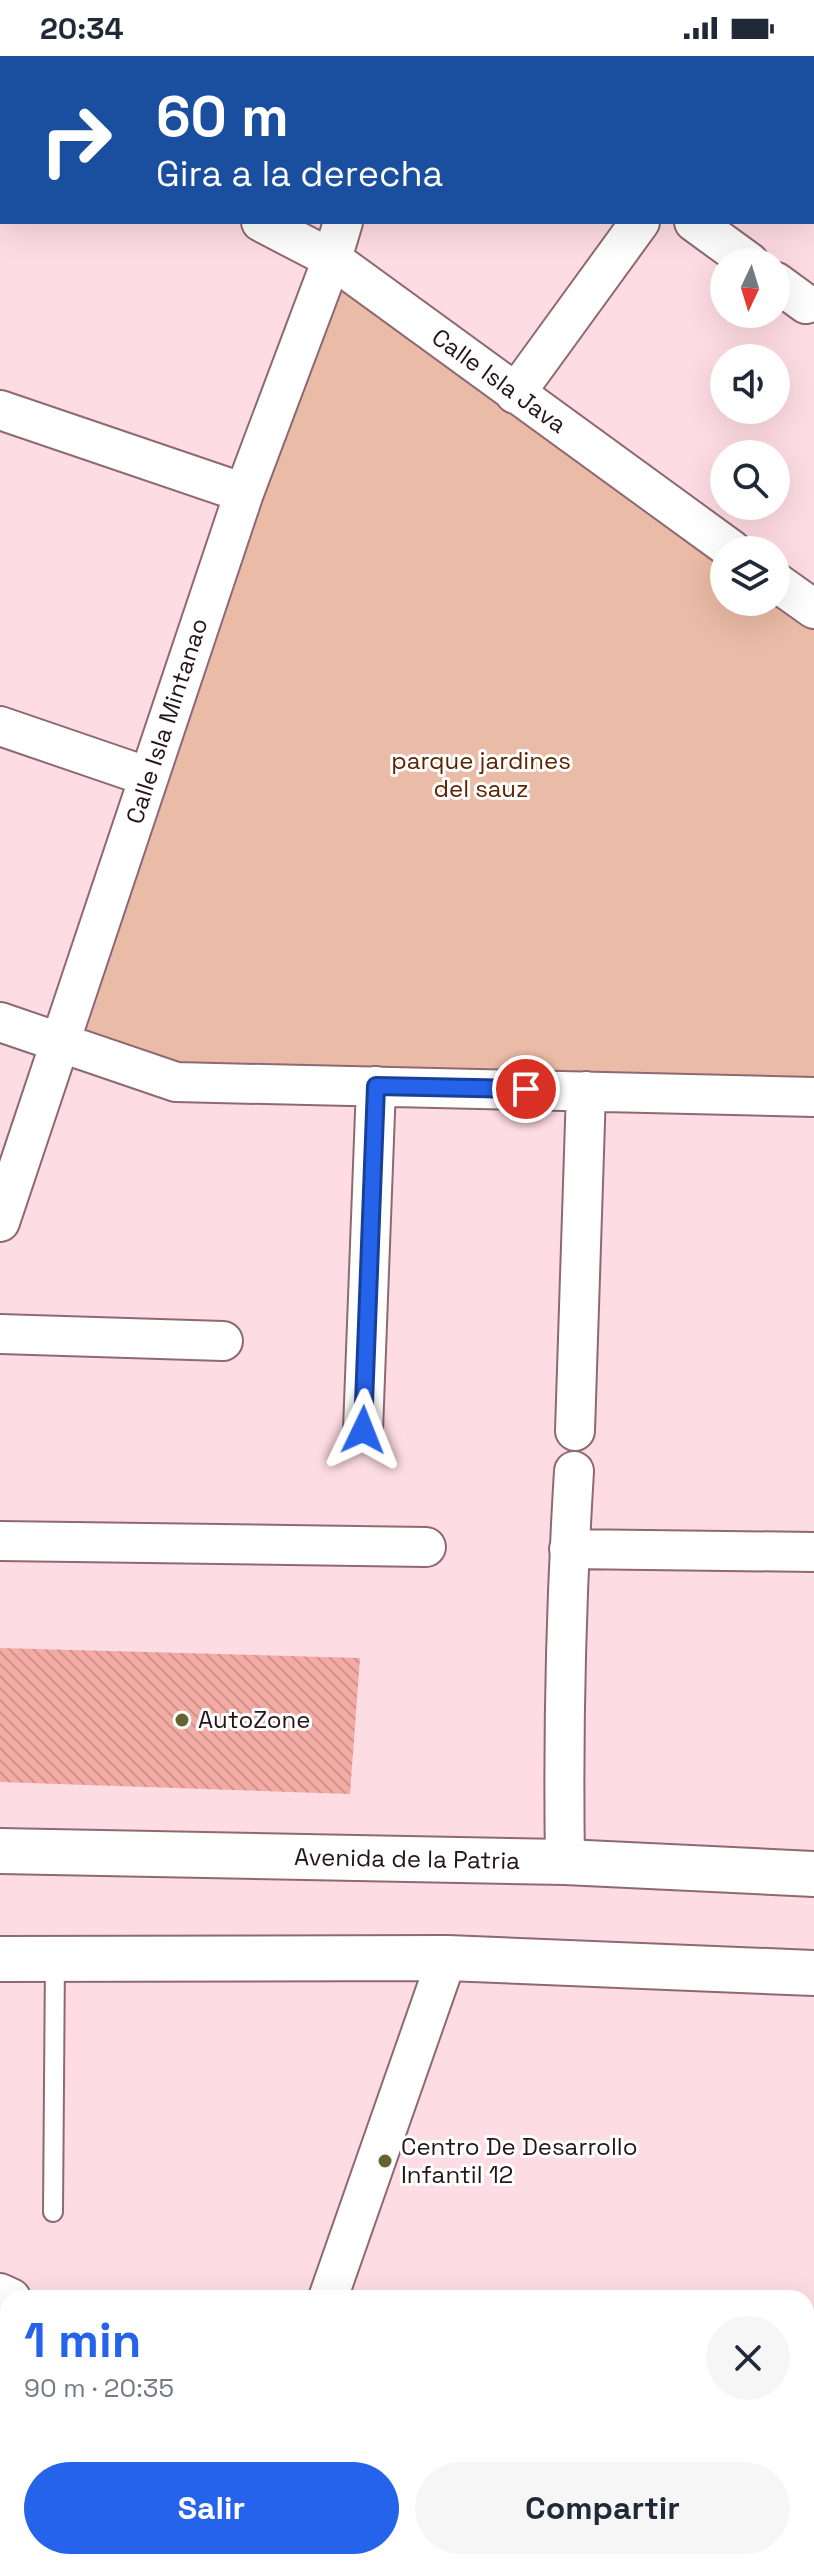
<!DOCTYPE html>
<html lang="es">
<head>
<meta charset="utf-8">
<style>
	body { margin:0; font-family:"Space Grotesk",sans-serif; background:#f6f6f7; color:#1f2937; height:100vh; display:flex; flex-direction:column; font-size:30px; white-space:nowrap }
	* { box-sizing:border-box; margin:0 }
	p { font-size:26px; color:#747a83 }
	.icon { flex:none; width:44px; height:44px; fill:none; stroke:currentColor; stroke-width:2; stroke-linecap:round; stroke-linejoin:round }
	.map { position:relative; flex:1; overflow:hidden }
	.sheet { position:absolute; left:0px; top:2234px; width:814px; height:280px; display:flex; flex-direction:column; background:#fff; border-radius:24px 24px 0 0; box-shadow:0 8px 32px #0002 }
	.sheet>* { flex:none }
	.guide { position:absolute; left:0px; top:0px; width:814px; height:168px; box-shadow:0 8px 32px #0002; background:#1a4fa0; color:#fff; overflow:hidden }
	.needle { width:52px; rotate:184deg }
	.buttons { position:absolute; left:710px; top:192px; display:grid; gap:16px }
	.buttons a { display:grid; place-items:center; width:80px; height:80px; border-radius:50%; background:#fff; box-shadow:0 8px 32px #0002; font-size:40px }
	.pin { position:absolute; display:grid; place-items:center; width:68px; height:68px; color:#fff; margin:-34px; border:4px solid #fff; border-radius:50%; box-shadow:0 2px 8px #0007 }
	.me { position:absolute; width:88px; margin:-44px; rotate:2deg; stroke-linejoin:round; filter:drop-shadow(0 0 6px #0008) }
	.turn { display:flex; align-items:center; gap:28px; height:168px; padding:0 24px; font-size:36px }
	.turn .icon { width:104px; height:104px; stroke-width:2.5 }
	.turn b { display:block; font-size:56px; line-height:68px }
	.round { display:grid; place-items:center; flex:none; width:84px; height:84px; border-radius:42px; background:#f6f6f7 }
	.head { display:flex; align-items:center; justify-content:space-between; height:136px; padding:0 24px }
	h1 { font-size:48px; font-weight:700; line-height:60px; color:#2563eb }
	.button { display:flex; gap:16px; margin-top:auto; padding:16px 24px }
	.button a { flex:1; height:92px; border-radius:48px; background:#2563eb; color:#fff; font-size:32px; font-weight:700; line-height:92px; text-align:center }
	.button a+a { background:#f6f6f7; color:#1f2937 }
	.status { display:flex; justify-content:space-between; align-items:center; height:56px; padding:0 40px; background:#fff; direction:ltr }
	.status svg { height:22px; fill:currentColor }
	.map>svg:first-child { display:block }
</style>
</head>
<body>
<div class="status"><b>20:34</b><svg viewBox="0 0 49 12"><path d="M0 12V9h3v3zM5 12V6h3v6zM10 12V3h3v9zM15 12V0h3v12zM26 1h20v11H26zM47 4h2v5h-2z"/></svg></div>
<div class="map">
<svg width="814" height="2514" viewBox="0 0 814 2514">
	<defs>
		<pattern id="building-back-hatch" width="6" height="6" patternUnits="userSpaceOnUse" patternTransform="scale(2)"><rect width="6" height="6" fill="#f3aba4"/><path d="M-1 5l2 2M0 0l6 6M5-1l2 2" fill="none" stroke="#d0928d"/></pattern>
	</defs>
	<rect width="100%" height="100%" fill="#fedce3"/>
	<!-- green -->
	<path fill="#eabba6" d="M332 228 724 508V546L776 545 814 572V1023L179 1010 82 978Z"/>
	<!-- building -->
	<path fill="url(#building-back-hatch)" d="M0 1592 360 1602 350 1738 0 1726Z"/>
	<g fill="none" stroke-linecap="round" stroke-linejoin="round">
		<defs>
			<path id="service" d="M53 2156 55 1902"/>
			<path id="minor" d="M127 2V0
				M392 2V0
				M0 51 2 52
				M261 166 332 203 732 494
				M694 166 749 206
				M776 226 806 248
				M515 338 640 166
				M0 354 244 437
				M776 526 814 553
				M0 670 149 721
				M0 966 176 1026 814 1041
				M0 1166 244 437 332 203 343 166
				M0 1278 223 1285
				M363 1374 376 1030
				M575 1375 586 1035
				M0 1485 426 1491
				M569 1493 814 1496
				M565 1806C563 1676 566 1545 574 1415
				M0 2237 11 2242
				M328 2242 447 1902
				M653 2506 672 2514
				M234 2514 237 2506"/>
			<path id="primary" d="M0 1795 565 1806 814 1818
				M0 1903 447 1902 814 1917"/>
		</defs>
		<!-- service casing -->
		<use href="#service" stroke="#8e6971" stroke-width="22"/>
		<!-- minor casing -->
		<use href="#minor" stroke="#8e6971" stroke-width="42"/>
		<!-- primary casing -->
		<use href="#primary" stroke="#8e6971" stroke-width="48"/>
		<!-- service -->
		<use href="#service" stroke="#fff" stroke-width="18"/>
		<!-- minor -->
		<use href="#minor" stroke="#fff" stroke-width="38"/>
		<!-- primary -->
		<use href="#primary" stroke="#fff" stroke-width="44"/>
	</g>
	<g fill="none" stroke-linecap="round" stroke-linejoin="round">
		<defs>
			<path id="route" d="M363 1374 376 1030 526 1033"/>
		</defs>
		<!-- route casing -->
		<use href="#route" stroke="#184099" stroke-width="20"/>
		<!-- route -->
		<use href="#route" stroke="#2563eb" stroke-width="14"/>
	</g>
	<!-- markers -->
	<g fill="#636431" stroke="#fff" stroke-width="3">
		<circle cx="182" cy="1664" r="8"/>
		<circle cx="385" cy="2105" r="8"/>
	</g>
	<g text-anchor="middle" stroke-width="6" stroke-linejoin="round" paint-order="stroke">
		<!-- street labels -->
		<g font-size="24" fill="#241519" stroke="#fff">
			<text transform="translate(499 325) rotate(36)" y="8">Calle Isla Java</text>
			<text transform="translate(167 665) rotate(-72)" y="8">Calle Isla Mintanao</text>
			<text transform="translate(407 1803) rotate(1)" y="8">Avenida de la Patria</text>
		</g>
		<!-- park labels -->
		<g font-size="24" fill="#5d2402" stroke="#fff">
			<text x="481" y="713">parque jardines<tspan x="481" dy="28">del sauz</tspan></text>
		</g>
		<!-- poi labels -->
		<g font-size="24" fill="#241519" stroke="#fff" text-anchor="start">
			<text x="198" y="1672">AutoZone</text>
			<text x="401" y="2099">Centro De Desarrollo<tspan x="401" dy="28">Infantil 12</tspan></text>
		</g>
	</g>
</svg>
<div class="buttons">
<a><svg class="needle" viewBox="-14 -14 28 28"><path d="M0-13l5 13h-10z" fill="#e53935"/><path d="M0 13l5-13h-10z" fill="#747a83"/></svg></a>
<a><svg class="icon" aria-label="sound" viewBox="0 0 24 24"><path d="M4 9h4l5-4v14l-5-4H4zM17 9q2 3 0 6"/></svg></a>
<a><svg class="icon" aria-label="search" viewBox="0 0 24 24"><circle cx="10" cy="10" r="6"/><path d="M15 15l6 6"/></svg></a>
<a><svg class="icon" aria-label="layers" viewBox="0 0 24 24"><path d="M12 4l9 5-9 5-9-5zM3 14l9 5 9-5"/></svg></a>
</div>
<div class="pin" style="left:526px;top:1033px;background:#d93025"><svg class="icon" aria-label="arrive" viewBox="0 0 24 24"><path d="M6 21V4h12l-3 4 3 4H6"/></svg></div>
<svg class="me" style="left:363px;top:1374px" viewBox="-20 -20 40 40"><path d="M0-17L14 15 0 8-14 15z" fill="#2563eb" stroke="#fff" stroke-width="4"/></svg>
<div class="guide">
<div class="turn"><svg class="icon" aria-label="right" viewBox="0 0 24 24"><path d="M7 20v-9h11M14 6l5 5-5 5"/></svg><div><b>60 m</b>Gira a la derecha</div></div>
</div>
<section class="sheet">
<div class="head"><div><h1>1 min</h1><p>90 m · 20:35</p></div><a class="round"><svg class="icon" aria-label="close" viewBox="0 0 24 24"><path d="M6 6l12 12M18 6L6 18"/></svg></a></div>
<div class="button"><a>Salir</a><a>Compartir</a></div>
</section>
</div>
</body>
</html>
